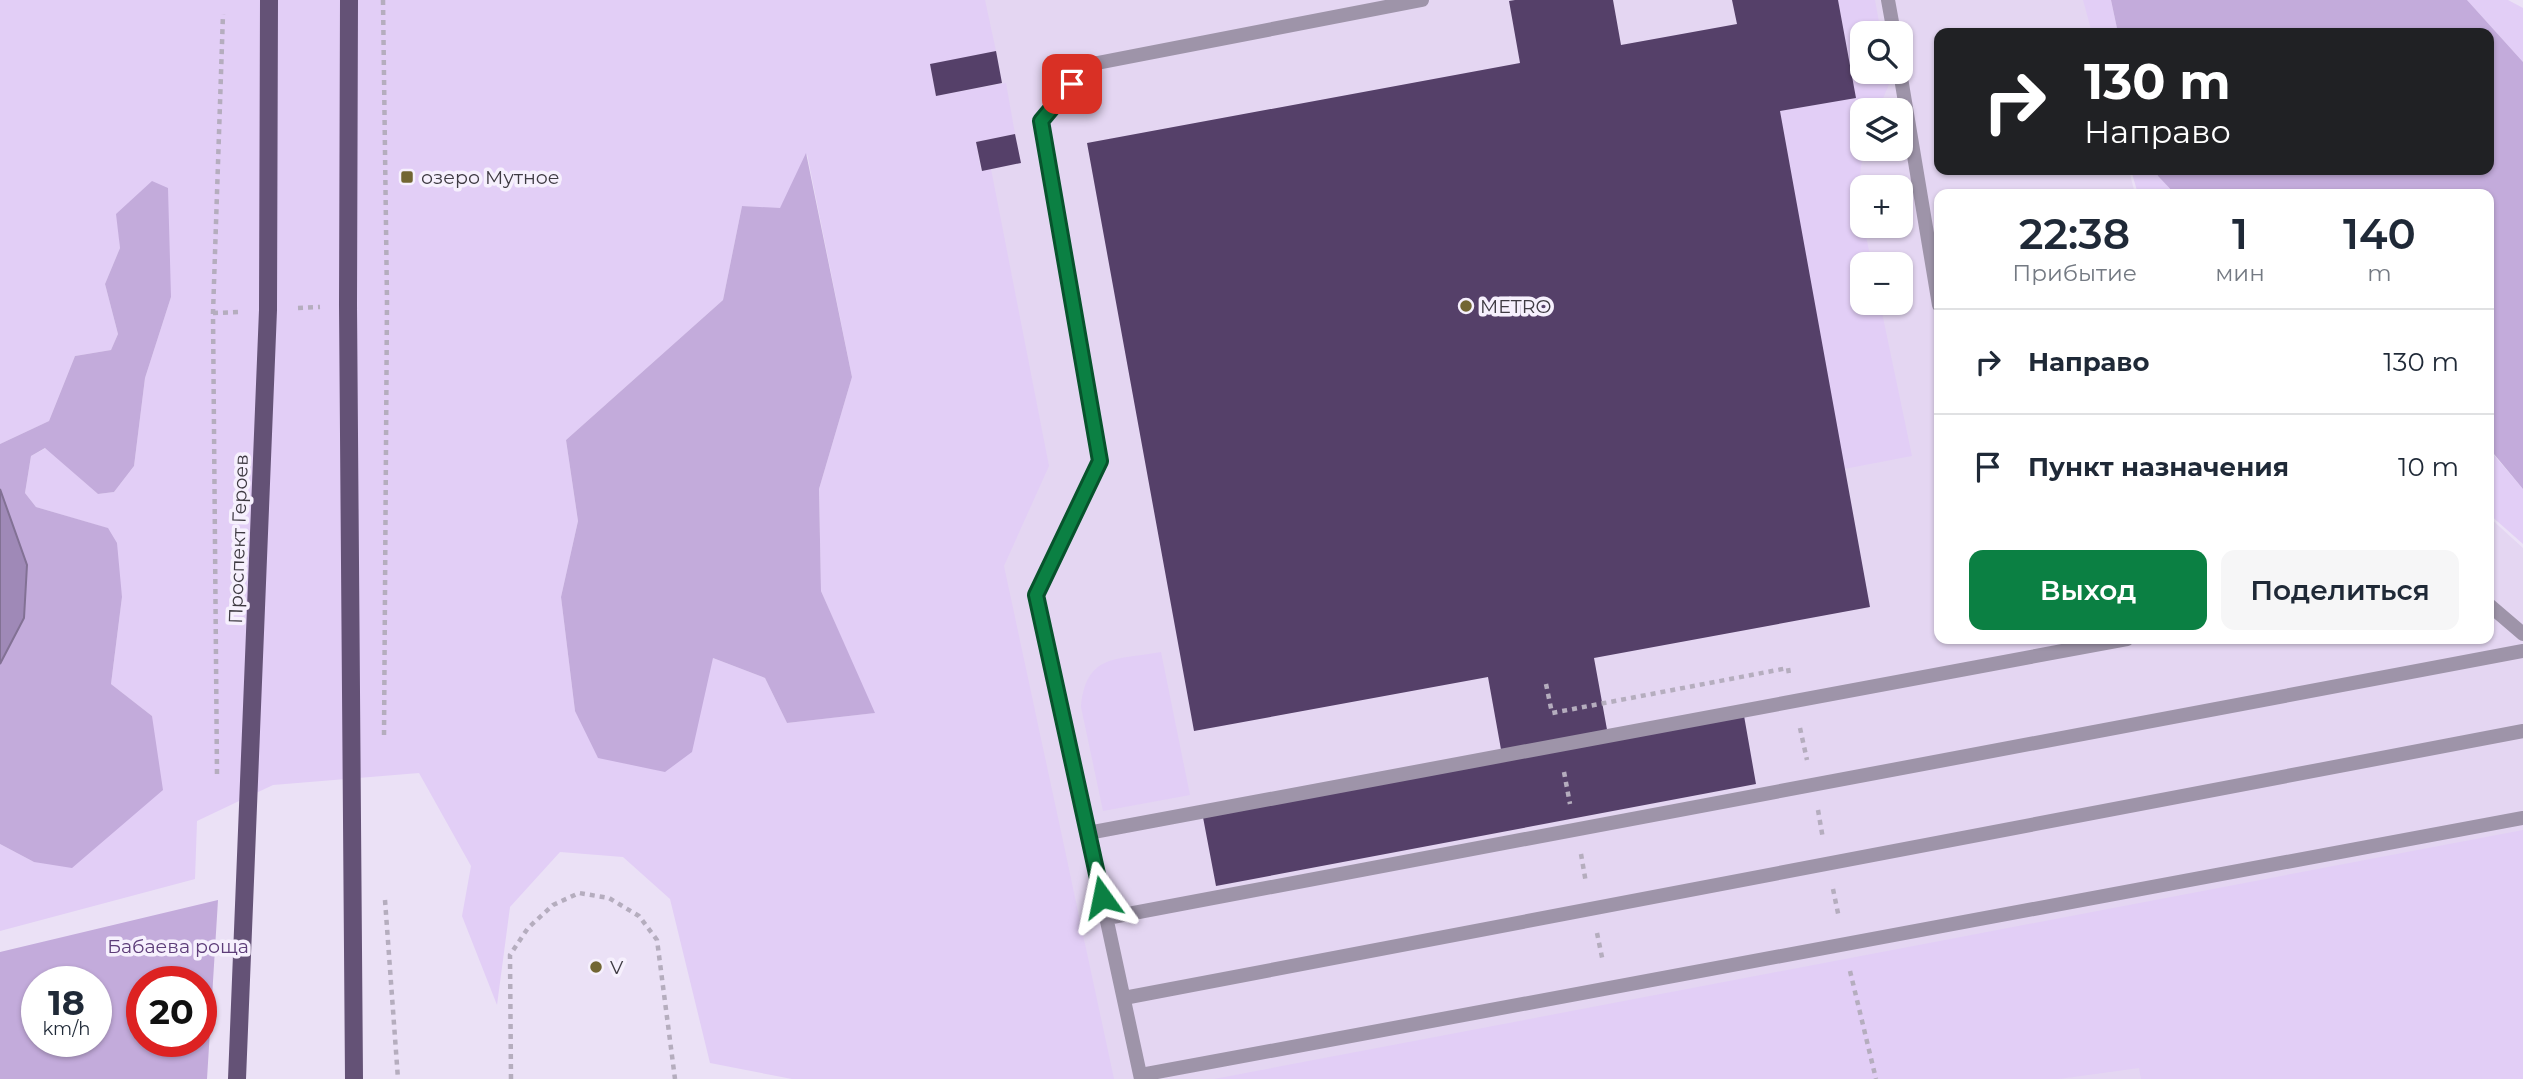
<!DOCTYPE html>
<html lang="ru">
<head>
<meta charset="utf-8">
<style>
	body { margin:0; font-family:Montserrat,sans-serif; background:#f6f6f7; color:#1f2937; height:100vh; display:flex; flex-direction:column; font-size:26px; white-space:nowrap }
	* { box-sizing:border-box; margin:0 }
	p { font-size:23px; color:#747a83 }
	.icon { flex:none; width:38px; height:38px; fill:none; stroke:currentColor; stroke-width:2; stroke-linecap:round; stroke-linejoin:round }
	.map { position:relative; flex:1; overflow:hidden }
	.panel { position:absolute; left:1934px; top:189px; width:560px; height:455px; display:flex; flex-direction:column; background:#fff; border-radius:14px; box-shadow:0 2px 5px #0004 }
	.panel>* { flex:none }
	.banner { position:absolute; left:1934px; top:28px; width:560px; height:147px; border-radius:14px; box-shadow:0 2px 5px #0004; background:#202124; color:#fff; overflow:hidden }
	.buttons { position:absolute; left:1850px; top:21px; display:grid; gap:14px }
	.buttons a { display:grid; place-items:center; width:63px; height:63px; border-radius:14px; background:#fff; box-shadow:0 2px 5px #0004; font-size:35px }
	.speed { position:absolute; left:21px; top:966px; display:flex; gap:14px; font-size:35px; font-weight:700; text-align:center }
	.speed>* { display:grid; place-content:center; width:91px; height:91px; border-radius:50%; background:#fff; box-shadow:0 2px 5px #0004; line-height:1 }
	.speed small { font-size:18px; font-weight:400 }
	.speed .limit { border:10px solid #d22; background:#fff; color:#111 }
	.pin { position:absolute; display:grid; place-items:center; width:60px; height:60px; color:#fff; margin:-30px; border-radius:14px; box-shadow:0 4px 10px #0006 }
	.me { position:absolute; width:77px; margin:-38px; rotate:348deg; stroke-linejoin:round; filter:drop-shadow(0 0 5px #0008) }
	.turn { display:flex; align-items:center; gap:24px; height:147px; padding:0 35px; font-size:32px }
	.turn .icon { width:91px; height:91px; stroke-width:2.5 }
	.turn b { display:block; font-size:49px; line-height:60px }
	.eta { display:flex; justify-content:space-evenly; align-items:center; height:119px; text-align:center }
	.eta b { font-size:42px; font-weight:600; line-height:49px }
	.primary-button { display:flex; gap:14px; margin-top:auto; padding:14px 35px }
	.primary-button a { flex:1; height:80px; border-radius:14px; background:#0b8043; color:#fff; font-size:28px; font-weight:600; line-height:80px; text-align:center }
	.primary-button a+a { background:#f6f6f7; color:#1f2937 }
	ul { padding:0; list-style:none }
	li { display:flex; align-items:center; gap:21px; height:105px; padding:0 35px; border-top:2px solid #e0e1e3 }
	li div { flex:1 }
	li b { display:block; font-size:26px }
	li em { font-style:normal }
	.map>svg:first-child { display:block }
</style>
</head>
<body>
<div class="map">
<svg width="2523" height="1079" viewBox="0 0 2523 1079">
	<rect width="100%" height="100%" fill="#ebe1f6"/>
	<!-- built -->
	<path fill="#e4d6f2" fill-rule="evenodd" d="M821 0H2088L2096 33H1939V170H2129L2135 194H1939V639H2488L2489 517 2523 548V1075L2474 1079H1034ZM1862 33H1900V72H1862ZM1862 110H1900V149H1862ZM1862 187H1900V226H1862ZM1862 264H1900V303H1862Z"/>
	<!-- green -->
	<path fill="#e2cef6" fill-rule="evenodd" d="M0 0H985L996 51 930 65 936 96 1006 83 1015 134 976 142 981 171 991 169 1049 466 1004 566 1114 1079H792L710 1063 670 899 623 857 560 852 510 907 497 1005 462 916 471 866 419 773 273 785 197 821 195 879 0 931V844L34 862 152 716 111 684 122 597 107 528 36 507 25 493 31 456 46 448 98 494 114 492 134 466 145 378 171 297 117 214 120 248 105 284 118 334 111 350 75 356 49 421 0 444ZM807 154 852 377 819 489 821 591 874 713 787 723 765 678 713 658 575 711 561 597 578 521 566 440 723 300 742 206 780 209Z
		M1838 0H1875L1881 33H1862V72H1888L1890 82 1878 110H1862V149H1865C1853 189 1864 225 1872 264H1862V303H1880L1912 456 1844 469 1780 111 1856 98Z
		M2083 0H2111L2118 33H2092Z
		M2467 0H2508L2523 8V62Z
		M2131 170H2156L2158 176 2175 194H2138Z
		M2488 448 2523 489V544L2489 514Z
		M1161 652 1190 795 1103 811 1081 707C1086 653 1117 660 1161 652Z
		M2523 830V1079H2141L2139 1068 2059 1079H1214Z"/>
	<!-- forest -->
	<path fill="#c3abdb" fill-rule="evenodd" d="M2111 0H2467L2523 62V489L2489 448 2488 194H2175L2158 176 2156 170H2488V33H2118Z
		M806 153 852 377 819 489 821 591 875 713 787 723 765 678 713 658 692 752 665 772 598 758 575 711 561 597 578 521 566 440 723 300 742 206 780 208Z
		M152 181 168 188 171 297 145 378 134 466 114 492 98 494 45 448 31 456 25 493 36 507 108 528 117 543 122 597 111 684 152 716 163 790 72 868 34 862 0 844V664L24 618 27 565 0 489V444L49 421 75 356 111 350 118 334 105 284 120 248 116 214Z
		M218 900 207 1079H0V952ZM37 982H96V1041H37ZM142 982H201V1041H142Z"/>
	<!-- water -->
	<path fill="#9f89b7" stroke="#827194" stroke-width="2" d="M0 489 27 565 24 618 0 664Z"/>
	<!-- building -->
	<path fill="#554069" d="M1515 0H1613L1621 45 1737 24 1732 0H1838L1856 98 1780 111 1870 607 1594 658 1608 735 1743 710 1756 784 1216 886 1202 812 1502 755 1488 677 1194 731 1087 143 1520 63 1509 1Z
		M996 51 1002 83 936 96 930 64Z
		M1015 134 1021 163 982 171 976 142Z"/>
	<g fill="none" stroke-linecap="round" stroke-linejoin="round">
		<!-- path -->
		<path stroke="#b5adbe" stroke-width="4.5" stroke-dasharray="5 5" stroke-linecap="butt" d="M383 0 387 301 384 738
			M298 308 320 307
			M213 313 240 312
			M1546 684 1552 713 1788 668 1789 674
			M1800 728 1807 760
			M1564 772 1570 804
			M217 774 213 313 223 14
			M1818 810 1823 839
			M1581 854 1586 883
			M1833 889 1839 918
			M385 900 398 1079
			M1597 933 1603 962
			M1850 971 1876 1079
			M511 1079 510 955 528 928 553 905 579 893 609 898 639 916 657 940 675 1079"/>
		<!-- service -->
		<path stroke="#9e94a9" stroke-width="14" d="M1888 0 1894 33
			M1900 72 1939 305
			M2488 604 2523 634
			M1088 833 1036 595 1100 461 1041 121 1087 65 1422 0
			M1107 918 2523 651
			M1124 998 2523 731
			M1141 1075 2523 818
			M1141 1079 1088 833 2127 639"/>
		<!-- primary -->
		<path stroke="#645276" stroke-width="18" d="M349 0 348 305 354 1079
			M237 1079 268 310 269 0"/>
	</g>
	<g fill="none" stroke-linecap="round" stroke-linejoin="round">
		<defs>
			<path id="route" d="M1072 84 1041 121 1100 461 1036 595 1102 897"/>
		</defs>
		<!-- route casing -->
		<use href="#route" stroke="#07532c" stroke-width="18"/>
		<!-- route -->
		<use href="#route" stroke="#0b8043" stroke-width="12"/>
	</g>
	<!-- markers -->
	<g fill="#726633" stroke="#f6f0fd" stroke-width="2.5">
		<rect x="400" y="170" width="14" height="14" rx="3.5"/>
		<circle cx="1466" cy="306" r="7"/>
		<circle cx="596" cy="967" r="7"/>
	</g>
	<g text-anchor="middle" stroke-width="7" stroke-linejoin="round" paint-order="stroke">
		<!-- poi labels -->
		<g font-size="19" fill="#3e3a42" stroke="#f6f0fd" text-anchor="start">
			<text x="421" y="184">озеро Мутное</text>
			<text x="1480" y="313">METRO</text>
			<text x="610" y="974">V</text>
		</g>
		<!-- street labels -->
		<g font-size="19" fill="#3e3a42" stroke="#f6f0fd">
			<text transform="translate(238 539) rotate(-88)" y="7">Проспект Героев</text>
		</g>
		<!-- park labels -->
		<g font-size="19" fill="#5d3d79" stroke="#f6f0fd">
			<text x="178" y="953">Бабаева роща</text>
		</g>
	</g>
</svg>
<div class="buttons">
<a><svg class="icon" aria-label="search" viewBox="0 0 24 24"><circle cx="10" cy="10" r="6"/><path d="M15 15l6 6"/></svg></a>
<a><svg class="icon" aria-label="layers" viewBox="0 0 24 24"><path d="M12 4l9 5-9 5-9-5zM3 14l9 5 9-5"/></svg></a>
<a>+</a>
<a>−</a>
</div>
<div class="speed"><div>18<small>km/h</small></div><div class="limit">20</div></div>
<div class="pin" style="left:1072px;top:84px;background:#d93025"><svg class="icon" aria-label="arrive" viewBox="0 0 24 24"><path d="M6 21V4h12l-3 4 3 4H6"/></svg></div>
<svg class="me" style="left:1102px;top:897px" viewBox="-20 -20 40 40"><path d="M0-17L14 15 0 8-14 15z" fill="#0b8043" stroke="#fff" stroke-width="4"/></svg>
<div class="banner">
<div class="turn"><svg class="icon" aria-label="right" viewBox="0 0 24 24"><path d="M7 20v-9h11M14 6l5 5-5 5"/></svg><div><b>130 m</b>Направо</div></div>
</div>
<section class="panel">
<div class="eta">
<div><b>22:38</b><p>Прибытие</p></div>
<div><b>1</b><p>мин</p></div>
<div><b>140</b><p>m</p></div>
</div>
<ul>
<li><svg class="icon" aria-label="right" viewBox="0 0 24 24"><path d="M7 20v-9h11M14 6l5 5-5 5"/></svg><div><b>Направо</b></div><em>130 m</em></li>
<li><svg class="icon" aria-label="arrive" viewBox="0 0 24 24"><path d="M6 21V4h12l-3 4 3 4H6"/></svg><div><b>Пункт назначения</b></div><em>10 m</em></li>
</ul>
<div class="primary-button"><a>Выход</a><a>Поделиться</a></div>
</section>
</div>
</body>
</html>
